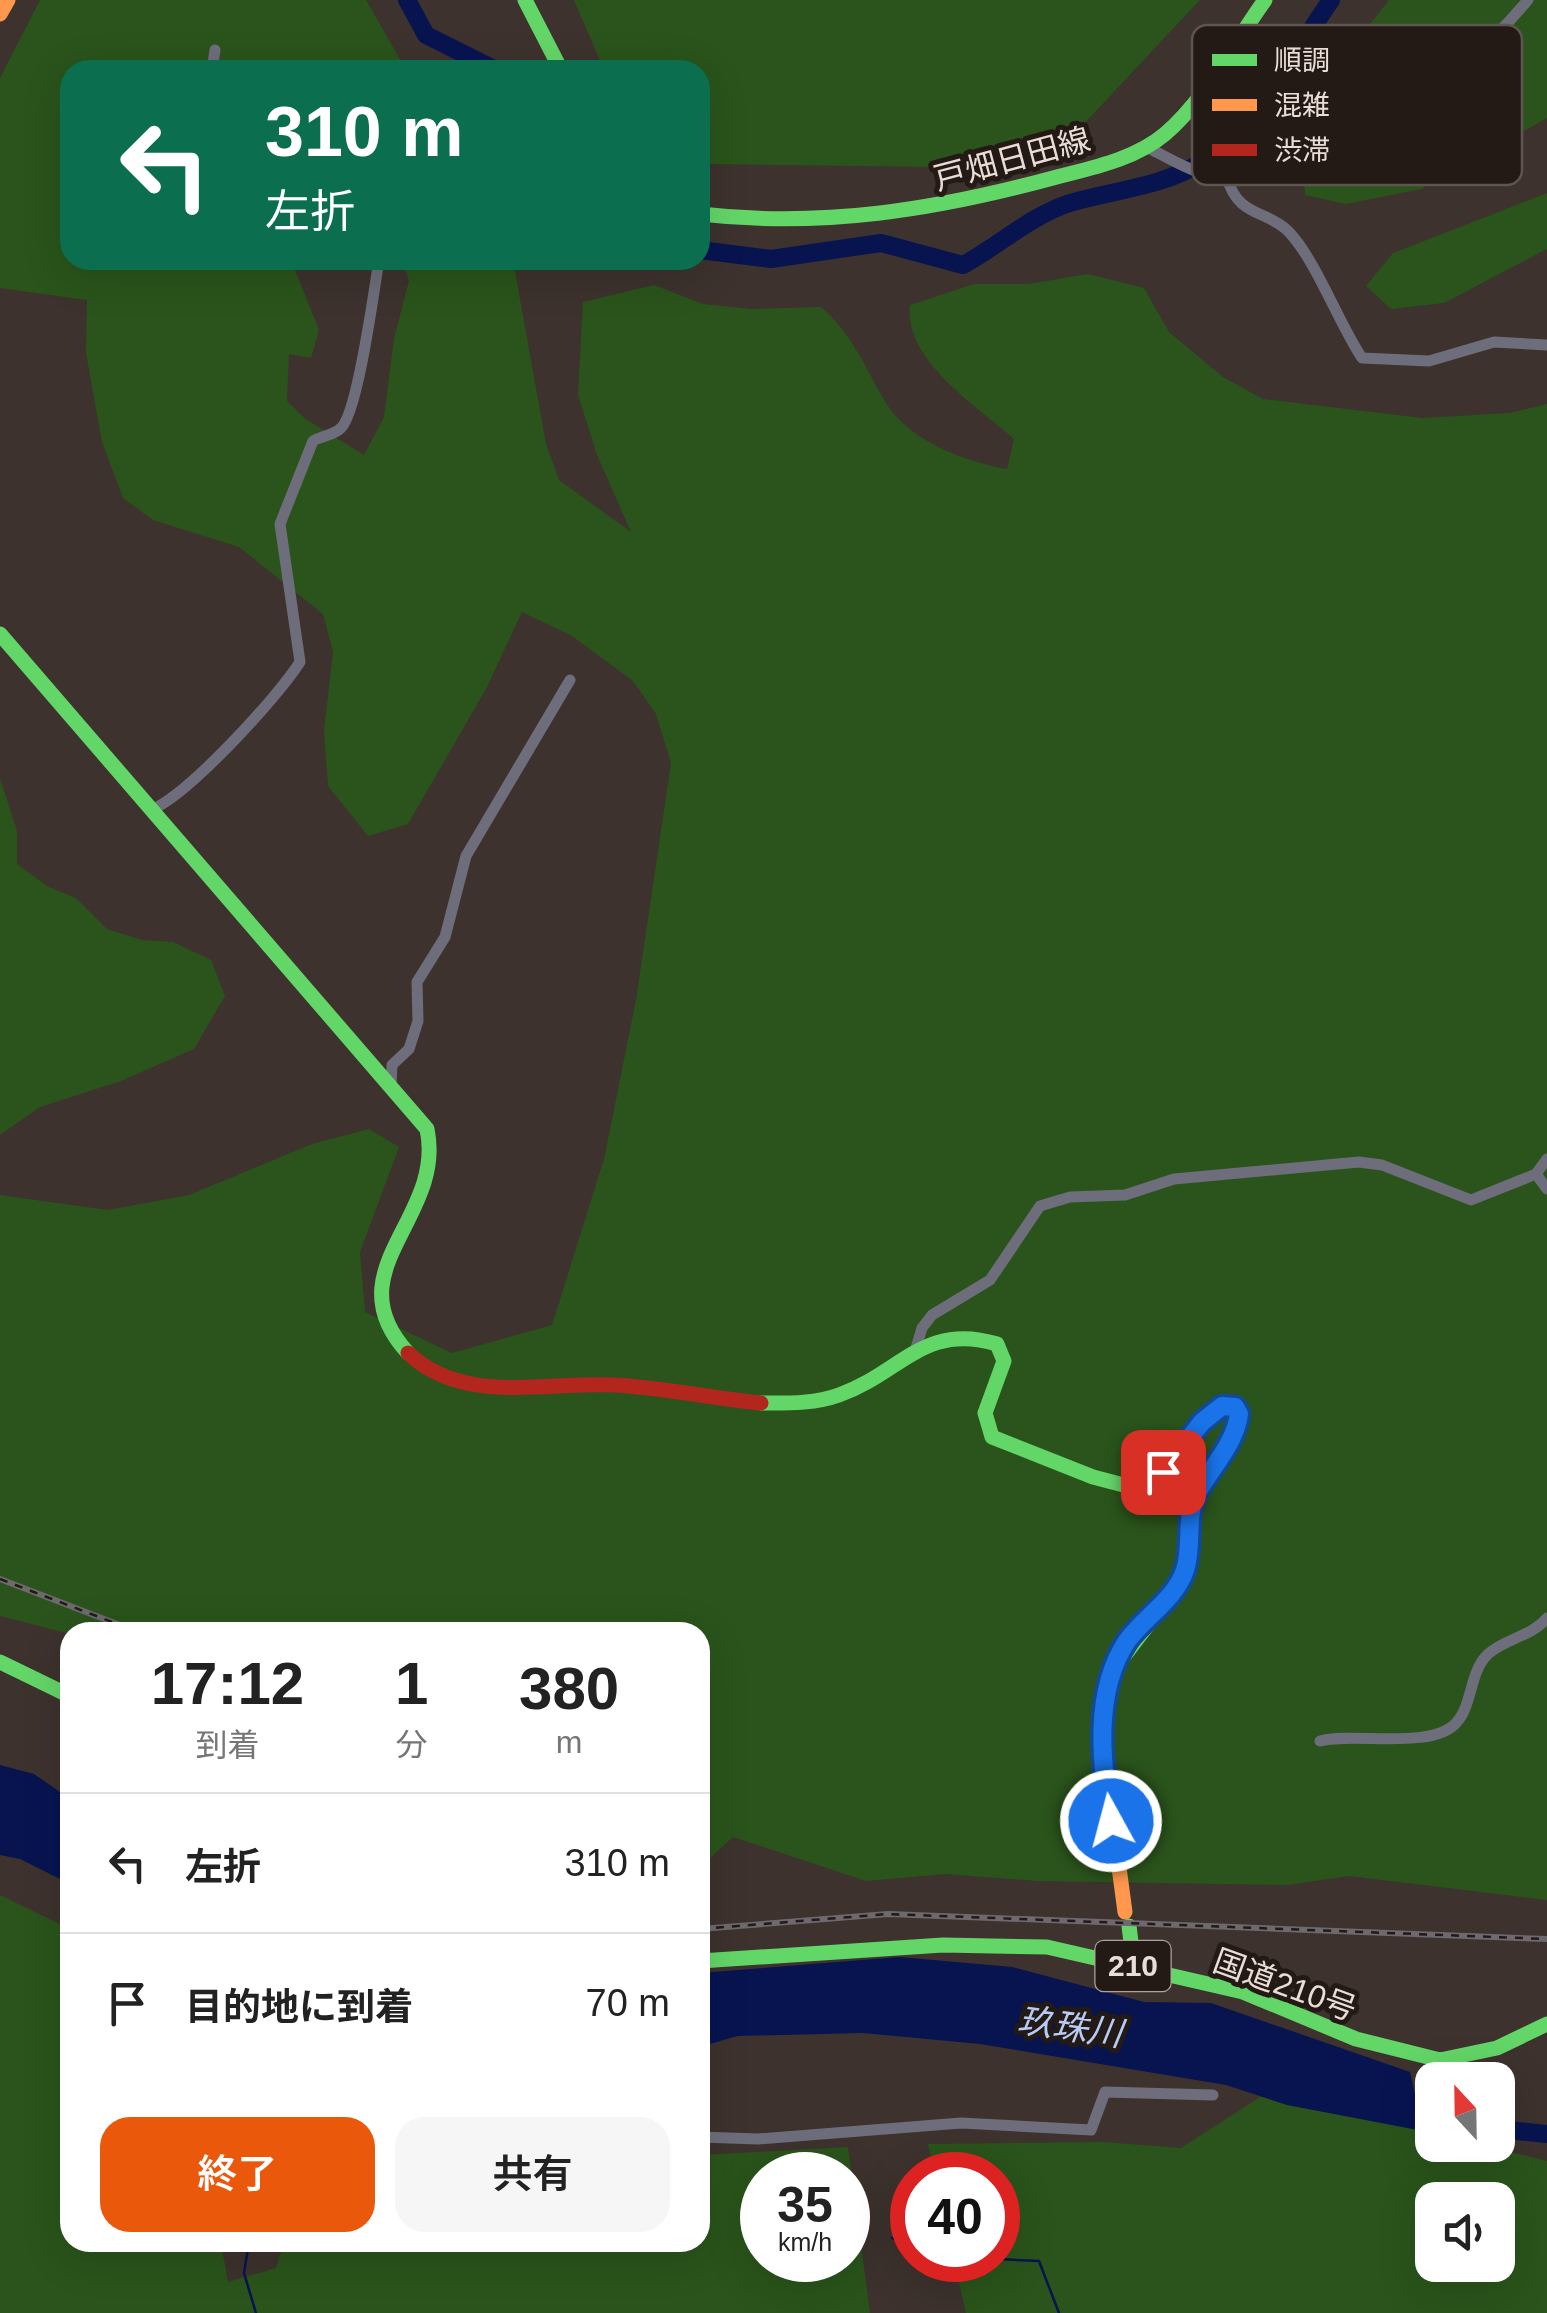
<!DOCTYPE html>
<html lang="ja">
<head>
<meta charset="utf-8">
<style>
	body { margin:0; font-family:Arial,"Noto Sans JP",sans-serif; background:#f6f6f6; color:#222; height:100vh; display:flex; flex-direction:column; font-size:38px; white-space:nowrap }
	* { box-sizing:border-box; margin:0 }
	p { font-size:32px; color:#767676 }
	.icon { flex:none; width:55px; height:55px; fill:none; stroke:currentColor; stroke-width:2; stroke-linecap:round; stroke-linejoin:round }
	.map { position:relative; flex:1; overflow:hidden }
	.sheet { position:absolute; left:60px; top:1622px; width:650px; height:630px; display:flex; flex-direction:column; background:#fff; border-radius:30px; box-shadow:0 10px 40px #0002 }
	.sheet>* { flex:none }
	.guide { position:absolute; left:60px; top:60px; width:650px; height:210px; border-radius:30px; box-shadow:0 10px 40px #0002; background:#0b6e4f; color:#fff; overflow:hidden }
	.needle { width:65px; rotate:338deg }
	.controls { position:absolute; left:1415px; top:2062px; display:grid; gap:20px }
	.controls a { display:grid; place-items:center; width:100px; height:100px; border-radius:20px; background:#fff; box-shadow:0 10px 40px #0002; font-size:50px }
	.speed { position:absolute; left:740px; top:2152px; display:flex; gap:20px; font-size:50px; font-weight:700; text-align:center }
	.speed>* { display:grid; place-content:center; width:130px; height:130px; border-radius:50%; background:#fff; box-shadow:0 10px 40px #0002; line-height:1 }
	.speed small { font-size:25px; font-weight:400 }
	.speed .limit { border:15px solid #d22; background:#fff; color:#111 }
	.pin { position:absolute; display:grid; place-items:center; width:85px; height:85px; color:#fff; margin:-42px; border-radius:20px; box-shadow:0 5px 15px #0006 }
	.me { position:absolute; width:110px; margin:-55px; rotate:353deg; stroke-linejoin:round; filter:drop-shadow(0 0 8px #0008) }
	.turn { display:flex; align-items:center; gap:35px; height:210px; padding:0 40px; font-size:45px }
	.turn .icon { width:130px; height:130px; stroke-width:2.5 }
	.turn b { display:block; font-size:70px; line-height:85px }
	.eta { display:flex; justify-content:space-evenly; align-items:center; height:170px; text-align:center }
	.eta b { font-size:60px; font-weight:600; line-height:70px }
	.button { display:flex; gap:20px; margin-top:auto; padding:20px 40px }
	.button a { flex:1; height:115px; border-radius:30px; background:#ea580c; color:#fff; font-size:40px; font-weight:600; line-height:115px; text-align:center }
	.button a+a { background:#f6f6f6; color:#222 }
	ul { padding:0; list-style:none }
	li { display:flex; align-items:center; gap:30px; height:140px; padding:0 40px; border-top:2px solid #e0e0e0 }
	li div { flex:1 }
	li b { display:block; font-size:38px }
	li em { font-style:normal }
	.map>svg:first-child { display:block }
</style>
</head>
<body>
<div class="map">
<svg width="1547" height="2313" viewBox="0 0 1547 2313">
	<rect width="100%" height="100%" fill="#3d322d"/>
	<!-- green -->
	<path fill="#2a541b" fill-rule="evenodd" d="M40 0H366L406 70H70V260H291L319 330 311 358 289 354 287 401 304 418 364 455 384 417 394 338 409 281 402 260H513L546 444 559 480 631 532 597 455 578 395 583 302 654 285 703 304 752 309 821 307C853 334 865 368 886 403 909 441 966 462 1007 469L1014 439C976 405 904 361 910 305L974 284H1029L1088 274 1144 288 1169 332 1223 377 1263 399 1422 418 1510 413 1547 404V1900L1349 1876 1287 1885 1038 1881 945 1874 866 1881 733 1837 700 1867V1632L70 1634 0 1616V1195L108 1210 189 1195 312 1144 369 1129 399 1147 360 1252 365 1312 452 1353 552 1325 604 1159 636 1000 671 763 656 714 633 681 572 636 522 612 487 687 408 824 368 836 328 786 324 731 333 652 323 614 239 547 153 520 123 498 102 442 86 353 87 300 0 288V78Z
		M574 0H1200L1079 129 939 167 700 164V70H604Z
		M1389 0H1547V118L1421 189 1346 204 1305 195 1299 114Z
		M1547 193V249L1444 303 1391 309 1366 286 1393 253Z
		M0 778 17 831V864L47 886 76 898 107 929 142 940 173 942 211 960 225 996 194 1049 121 1081 40 1107 0 1135Z
		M0 1895 70 1929V2242L221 2243 228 2282 276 2268 284 2243 700 2242V2155L848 2147 870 2313H0ZM762 2175H848V2260H762Z
		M1280 2084 1336 2108 1432 2133V2145H1482L1547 2161V2313H966L954 2260H998V2175H935L928 2144 1103 2142 1181 2148ZM1432 2200H1498V2265H1432Z"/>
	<!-- water -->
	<path fill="#071450" d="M0 1765 34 1774 70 1799V1884L20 1859 0 1855Z
		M900 1957 1012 1967 1144 2002 1211 2003 1410 2072 1423 2131 1287 2105 1226 2085 980 2044 863 2033 737 2036 700 2047V1973Z"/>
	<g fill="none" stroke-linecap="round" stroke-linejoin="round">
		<!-- stream -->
		<path stroke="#071450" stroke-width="2.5" d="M892 2238 912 2248
			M249 2242 244 2273 256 2313
			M998 2259 1039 2261 1059 2313"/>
		<!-- river -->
		<path stroke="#071450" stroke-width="18" d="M407 0 426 35 496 70
			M700 250 771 259 881 243 963 265C998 246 1032 215 1070 203 1114 190 1162 187 1202 162 1259 125 1293 54 1331 0
			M1398 2103 1432 2114
			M1498 2129 1547 2134"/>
		<!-- street -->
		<path stroke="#6e6d7b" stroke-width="11" d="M212 70 215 50
			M1147 147C1172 160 1197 176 1225 177 1341 182 1458 82 1528 0
			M1227 177C1237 217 1267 210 1288 231 1316 260 1338 322 1362 358L1429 361 1494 342 1547 345
			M151 810C188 795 277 698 300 662L280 524 313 441C322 436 334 435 341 428 358 412 374 290 379 260
			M391 1085 392 1065 409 1049 418 1021 417 982 445 937 466 856 570 680
			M1536 1174 1547 1189
			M916 1348 922 1328 932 1315 990 1280 1040 1206 1070 1197 1125 1195 1174 1179 1359 1162 1382 1165 1471 1200 1536 1174 1547 1159
			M1320 1741C1354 1732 1432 1750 1456 1723 1473 1705 1469 1672 1488 1654 1506 1638 1531 1637 1547 1618
			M700 2137 758 2139 961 2123 1091 2130 1105 2092 1213 2095"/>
		<!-- fast -->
		<path stroke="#63d668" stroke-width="15" d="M525 0 561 70
			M700 214C822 228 935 210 1053 178 1091 168 1134 160 1165 134 1207 98 1233 44 1265 0
			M0 634 427 1129C446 1219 332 1270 408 1353
			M761 1403C787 1403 814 1404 839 1395 901 1373 924 1322 997 1344L1004 1361 985 1413 992 1437 1093 1477 1139 1489C1178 1468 1190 1423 1230 1404L1239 1414 1236 1426 1193 1502 1186 1564 1179 1584 1115 1668 1103 1713 1102 1741
			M0 1662 70 1696
			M700 1961 943 1945 1047 1947 1243 1992 1356 2039 1440 2060 1497 2048 1547 2024
			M1121 1964 1131 1942 1129 1926"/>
		<!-- slow -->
		<path stroke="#ff974d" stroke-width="15" d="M0 14 8 0
			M1102 1741 1125 1912"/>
		<!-- jam -->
		<path stroke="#b3261e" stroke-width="15" d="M408 1353C464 1406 546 1381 615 1385 664 1388 712 1398 761 1403"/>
		<defs>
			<path id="rail" d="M0 1579 138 1632
				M700 1929 888 1914 1547 1939"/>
		</defs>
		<!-- rail casing -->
		<use href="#rail" stroke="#6e696f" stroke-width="6"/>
		<!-- rail -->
		<use href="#rail" stroke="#231a16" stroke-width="2.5" stroke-dasharray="8" stroke-linecap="butt"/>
	</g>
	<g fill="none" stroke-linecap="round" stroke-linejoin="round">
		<defs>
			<path id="route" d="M1111 1821C1101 1764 1093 1692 1127 1641 1145 1616 1175 1600 1185 1570 1193 1546 1185 1518 1196 1495 1210 1468 1235 1445 1239 1414L1235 1407 1222 1406 1202 1422 1163 1472"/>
		</defs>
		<!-- route casing -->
		<use href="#route" stroke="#114b97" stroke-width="25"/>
		<!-- route -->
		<use href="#route" stroke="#1a73e8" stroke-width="18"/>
	</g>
	<g text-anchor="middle" stroke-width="10" stroke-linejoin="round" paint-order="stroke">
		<!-- shield labels -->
		<rect fill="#231a16" stroke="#aea29c" stroke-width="2.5" x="1095.5" y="1941" width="75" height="50" rx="8"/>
		<g font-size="30" font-weight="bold" fill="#eaddd6">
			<text x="1133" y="1976">210</text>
		</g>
		<!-- street labels -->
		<g font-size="32" fill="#eaddd6" stroke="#231a16">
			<text transform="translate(1012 159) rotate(-15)" y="11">戸畑日田線</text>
			<text transform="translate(1285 1985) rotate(20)" y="11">国道210号</text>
		</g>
		<!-- water labels -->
		<g font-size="35" font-style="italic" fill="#b8cbf4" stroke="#231a16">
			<text transform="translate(1070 2027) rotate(8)" y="12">玖珠川</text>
		</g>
	</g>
	<!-- legend -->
	<rect x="1192" y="25" width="330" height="160" rx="15" fill="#231a16" stroke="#5f5450" stroke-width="2.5"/>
	<rect x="1212" y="54" width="45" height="12" fill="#63d668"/>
	<rect x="1212" y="99" width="45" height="12" fill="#ff974d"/>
	<rect x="1212" y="144" width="45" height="12" fill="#b3261e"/>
	<g font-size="28" fill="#eaddd6">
		<text x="1274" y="70">順調</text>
		<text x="1274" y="115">混雑</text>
		<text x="1274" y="160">渋滞</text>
	</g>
</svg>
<div class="controls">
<a><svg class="needle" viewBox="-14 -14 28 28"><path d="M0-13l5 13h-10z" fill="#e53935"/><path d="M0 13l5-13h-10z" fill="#767676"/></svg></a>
<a><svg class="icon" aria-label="sound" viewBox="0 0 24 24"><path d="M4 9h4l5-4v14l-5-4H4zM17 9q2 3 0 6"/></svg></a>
</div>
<div class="speed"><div>35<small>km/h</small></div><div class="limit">40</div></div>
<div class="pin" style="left:1163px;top:1472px;background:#d93025"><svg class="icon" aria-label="arrive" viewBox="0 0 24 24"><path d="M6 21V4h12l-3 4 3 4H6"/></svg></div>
<svg class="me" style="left:1111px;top:1821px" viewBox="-20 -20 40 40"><circle r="17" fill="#1a73e8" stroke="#fff" stroke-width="3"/><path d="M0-11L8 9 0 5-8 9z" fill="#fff"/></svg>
<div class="guide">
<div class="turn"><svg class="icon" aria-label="left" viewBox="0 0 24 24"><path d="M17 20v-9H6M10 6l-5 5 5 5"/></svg><div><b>310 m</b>左折</div></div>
</div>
<section class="sheet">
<div class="eta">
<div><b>17:12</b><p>到着</p></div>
<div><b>1</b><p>分</p></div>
<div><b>380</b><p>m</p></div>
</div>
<ul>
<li><svg class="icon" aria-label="left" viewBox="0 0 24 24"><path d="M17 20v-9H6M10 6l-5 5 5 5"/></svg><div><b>左折</b></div><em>310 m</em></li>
<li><svg class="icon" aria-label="arrive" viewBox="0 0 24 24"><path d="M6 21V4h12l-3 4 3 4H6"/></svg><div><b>目的地に到着</b></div><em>70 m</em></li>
</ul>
<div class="button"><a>終了</a><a>共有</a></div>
</section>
</div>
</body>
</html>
